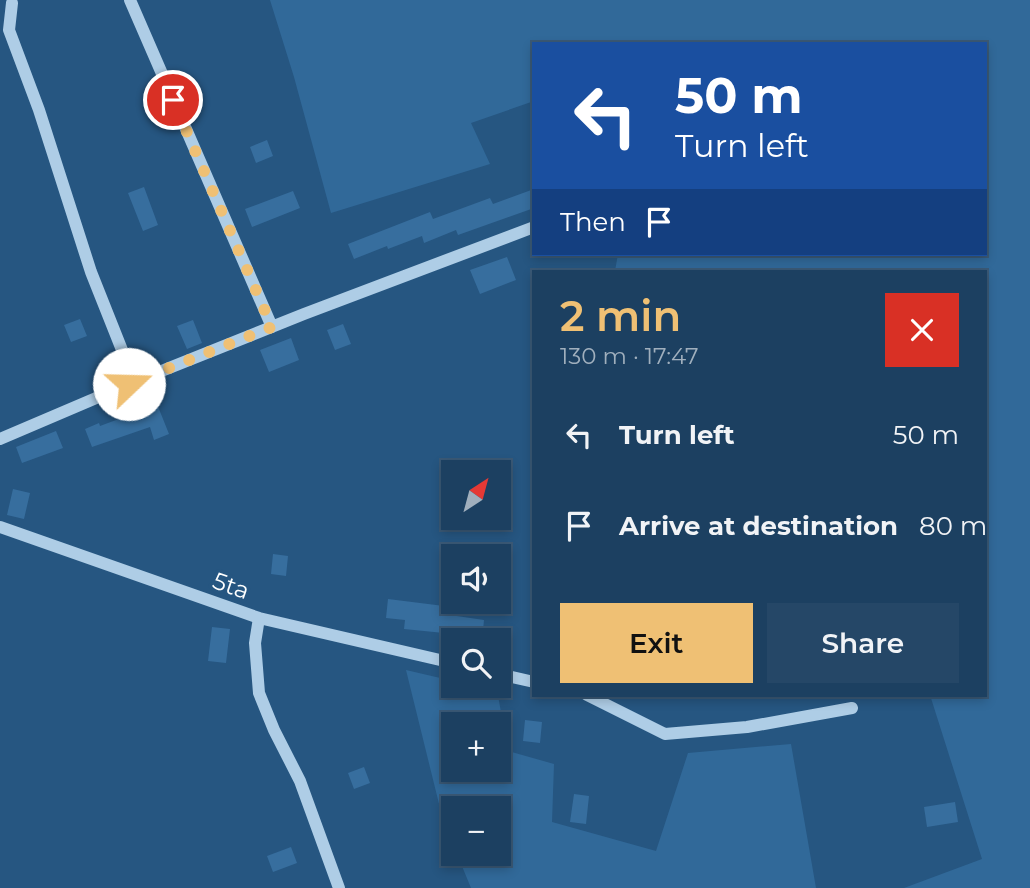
<!DOCTYPE html>
<html lang="en">
<head>
<meta charset="utf-8">
<style>
	body { margin:0; font-family:Montserrat,sans-serif; background:#254767; color:#f1f3f6; height:100vh; display:flex; flex-direction:column; font-size:26px; white-space:nowrap }
	* { box-sizing:border-box; margin:0 }
	p { font-size:23px; color:#a0afbd }
	.icon { flex:none; width:38px; height:38px; fill:none; stroke:currentColor; stroke-width:2; stroke-linecap:round; stroke-linejoin:round }
	.map { position:relative; flex:1; overflow:hidden }
	.drawer { position:absolute; left:532px; top:270px; width:455px; height:427px; display:flex; flex-direction:column; background:#1c4061; border-radius:0px; box-shadow:0 4px 10px #0003,0 0 0 2px #3a5976 }
	.drawer>* { flex:none }
	.hud { position:absolute; left:532px; top:42px; width:455px; height:214px; border-radius:0px; box-shadow:0 4px 10px #0003,0 0 0 2px #3a5976; background:#1a4fa0; color:#fff; overflow:hidden }
	.needle { width:46px; rotate:36deg }
	.buttons { position:absolute; left:441px; top:460px; display:grid; gap:14px }
	.buttons a { display:grid; place-items:center; width:70px; height:70px; border-radius:0px; background:#1c4061; box-shadow:0 4px 10px #0003,0 0 0 2px #3a5976; font-size:35px }
	.pin { position:absolute; display:grid; place-items:center; width:60px; height:60px; color:#fff; margin:-30px; border:4px solid #fff; border-radius:50%; box-shadow:0 2px 7px #0007 }
	.me { position:absolute; width:77px; margin:-38px; rotate:69deg; stroke-linejoin:round; filter:drop-shadow(0 0 5px #0008) }
	.turn { display:flex; align-items:center; gap:24px; height:147px; padding:0 28px; font-size:32px }
	.turn .icon { width:91px; height:91px; stroke-width:2.5 }
	.turn b { display:block; font-size:49px; line-height:60px }
	.then { display:flex; align-items:center; height:66px; padding:0 28px; background:#0003; gap:14px; font-size:26px }
	.round { display:grid; place-items:center; flex:none; width:74px; height:74px; border-radius:0px; background:#254767 }
	.head { display:flex; align-items:center; justify-content:space-between; height:119px; padding:0 28px }
	h1 { font-size:42px; font-weight:600; line-height:52px; color:#efc074 }
	.action { display:flex; gap:14px; margin-top:auto; padding:14px 28px }
	.action a { flex:1; height:80px; border-radius:0px; background:#efc074; color:#111; font-size:28px; font-weight:600; line-height:80px; text-align:center }
	.action a+a { background:#254767; color:#f1f3f6 }
	ul { padding:0; list-style:none }
	li { display:flex; align-items:center; gap:21px; height:91px; padding:0 28px }
	li div { flex:1 }
	li b { display:block; font-size:26px }
	li em { font-style:normal }
	.map>svg:first-child { display:block }
</style>
</head>
<body>
<div class="map">
<svg width="1030" height="888" viewBox="0 0 1030 888">
	<rect width="100%" height="100%" fill="#265681"/>
	<!-- green -->
	<path fill="#316999" fill-rule="evenodd" d="M270 0H1030V888H904L982 859 930 695H985V271H615L618 254H985V44H534V101L471 123 490 164 331 213 294 77Z
		M406 670 453 681V686H478L497 690 508 751 554 764 552 822 656 851 688 753 791 744 816 888H471L457 854H499V808H453V844L442 816ZM453 724H499V770H453Z"/>
	<!-- building -->
	<path fill="#376e9e" d="M267 140 273 156 256 163 250 147Z
		M144 187 158 225 143 231 128 193Z
		M534 189V208L458 235 456 230 424 243 422 236 388 249 387 246 354 259 348 244 430 212 433 219 490 198 493 204Z
		M293 191 300 208 252 227 245 209Z
		M507 257 516 280 480 294 470 270Z
		M80 319 87 336 71 342 64 325Z
		M193 320 202 343 187 349 177 326Z
		M343 324 351 344 335 350 327 330Z
		M291 338 299 360 269 372 260 350Z
		M155 399 169 434 154 440 150 427 92 447 85 429 99 423 100 426 143 410 140 404Z
		M56 431 63 448 22 463 16 447Z
		M13 489 30 493 24 519 7 515Z
		M273 554 288 556 286 576 271 574Z
		M388 599 444 606 443 614 484 620 482 640H463L464 635 404 629 405 620 386 618Z
		M212 627 230 629 226 663 208 661Z
		M525 720 542 722 540 743 523 741Z
		M364 767 370 783 354 789 348 773Z
		M574 794 589 796 586 824 570 822Z
		M955 802 958 822 927 827 924 807Z
		M291 847 297 863 273 872 267 856Z"/>
	<g fill="none" stroke-linecap="round" stroke-linejoin="round">
		<!-- minor -->
		<path stroke="#aecde6" stroke-width="12" d="M130 0 272 327
			M12 3 9 30 39 110 91 272 122 350 129 384
			M0 439 129 384 304 314 534 227
			M0 527 259 618 453 663
			M259 618 255 643 259 693 274 730 300 781 339 888
			M499 674 534 682
			M587 695 665 734 747 727 852 708"/>
	</g>
	<g fill="none" stroke-linecap="round" stroke-linejoin="round">
		<!-- route -->
		<path stroke="#efc074" stroke-width="12" stroke-dasharray="0 21.6" d="M129 384 272 327 173 100"/>
	</g>
	<g text-anchor="middle" stroke-width="7" stroke-linejoin="round" paint-order="stroke">
		<!-- street labels -->
		<g font-size="24" fill="#fff" stroke="#265681">
			<text transform="translate(231 586) rotate(19)" y="8">5ta</text>
		</g>
	</g>
</svg>
<div class="buttons">
<a><svg class="needle" viewBox="-14 -14 28 28"><path d="M0-13l5 13h-10z" fill="#e53935"/><path d="M0 13l5-13h-10z" fill="#a0afbd"/></svg></a>
<a><svg class="icon" aria-label="sound" viewBox="0 0 24 24"><path d="M4 9h4l5-4v14l-5-4H4zM17 9q2 3 0 6"/></svg></a>
<a><svg class="icon" aria-label="search" viewBox="0 0 24 24"><circle cx="10" cy="10" r="6"/><path d="M15 15l6 6"/></svg></a>
<a>+</a>
<a>−</a>
</div>
<div class="pin" style="left:173px;top:100px;background:#d93025"><svg class="icon" aria-label="arrive" viewBox="0 0 24 24"><path d="M6 21V4h12l-3 4 3 4H6"/></svg></div>
<svg class="me" style="left:129px;top:384px" viewBox="-20 -20 40 40"><circle r="19" fill="#fff"/><path d="M0-13L10 11 0 6-10 11z" fill="#efc074"/></svg>
<div class="hud">
<div class="turn"><svg class="icon" aria-label="left" viewBox="0 0 24 24"><path d="M17 20v-9H6M10 6l-5 5 5 5"/></svg><div><b>50 m</b>Turn left</div></div>
<div class="then">Then<svg class="icon" aria-label="arrive" viewBox="0 0 24 24"><path d="M6 21V4h12l-3 4 3 4H6"/></svg></div>
</div>
<section class="drawer">
<div class="head"><div><h1>2 min</h1><p>130 m · 17:47</p></div><a class="round" style="background:#d93025;color:#fff"><svg class="icon" aria-label="close" viewBox="0 0 24 24"><path d="M6 6l12 12M18 6L6 18"/></svg></a></div>
<ul>
<li><svg class="icon" aria-label="left" viewBox="0 0 24 24"><path d="M17 20v-9H6M10 6l-5 5 5 5"/></svg><div><b>Turn left</b></div><em>50 m</em></li>
<li><svg class="icon" aria-label="arrive" viewBox="0 0 24 24"><path d="M6 21V4h12l-3 4 3 4H6"/></svg><div><b>Arrive at destination</b></div><em>80 m</em></li>
</ul>
<div class="action"><a>Exit</a><a>Share</a></div>
</section>
</div>
</body>
</html>
